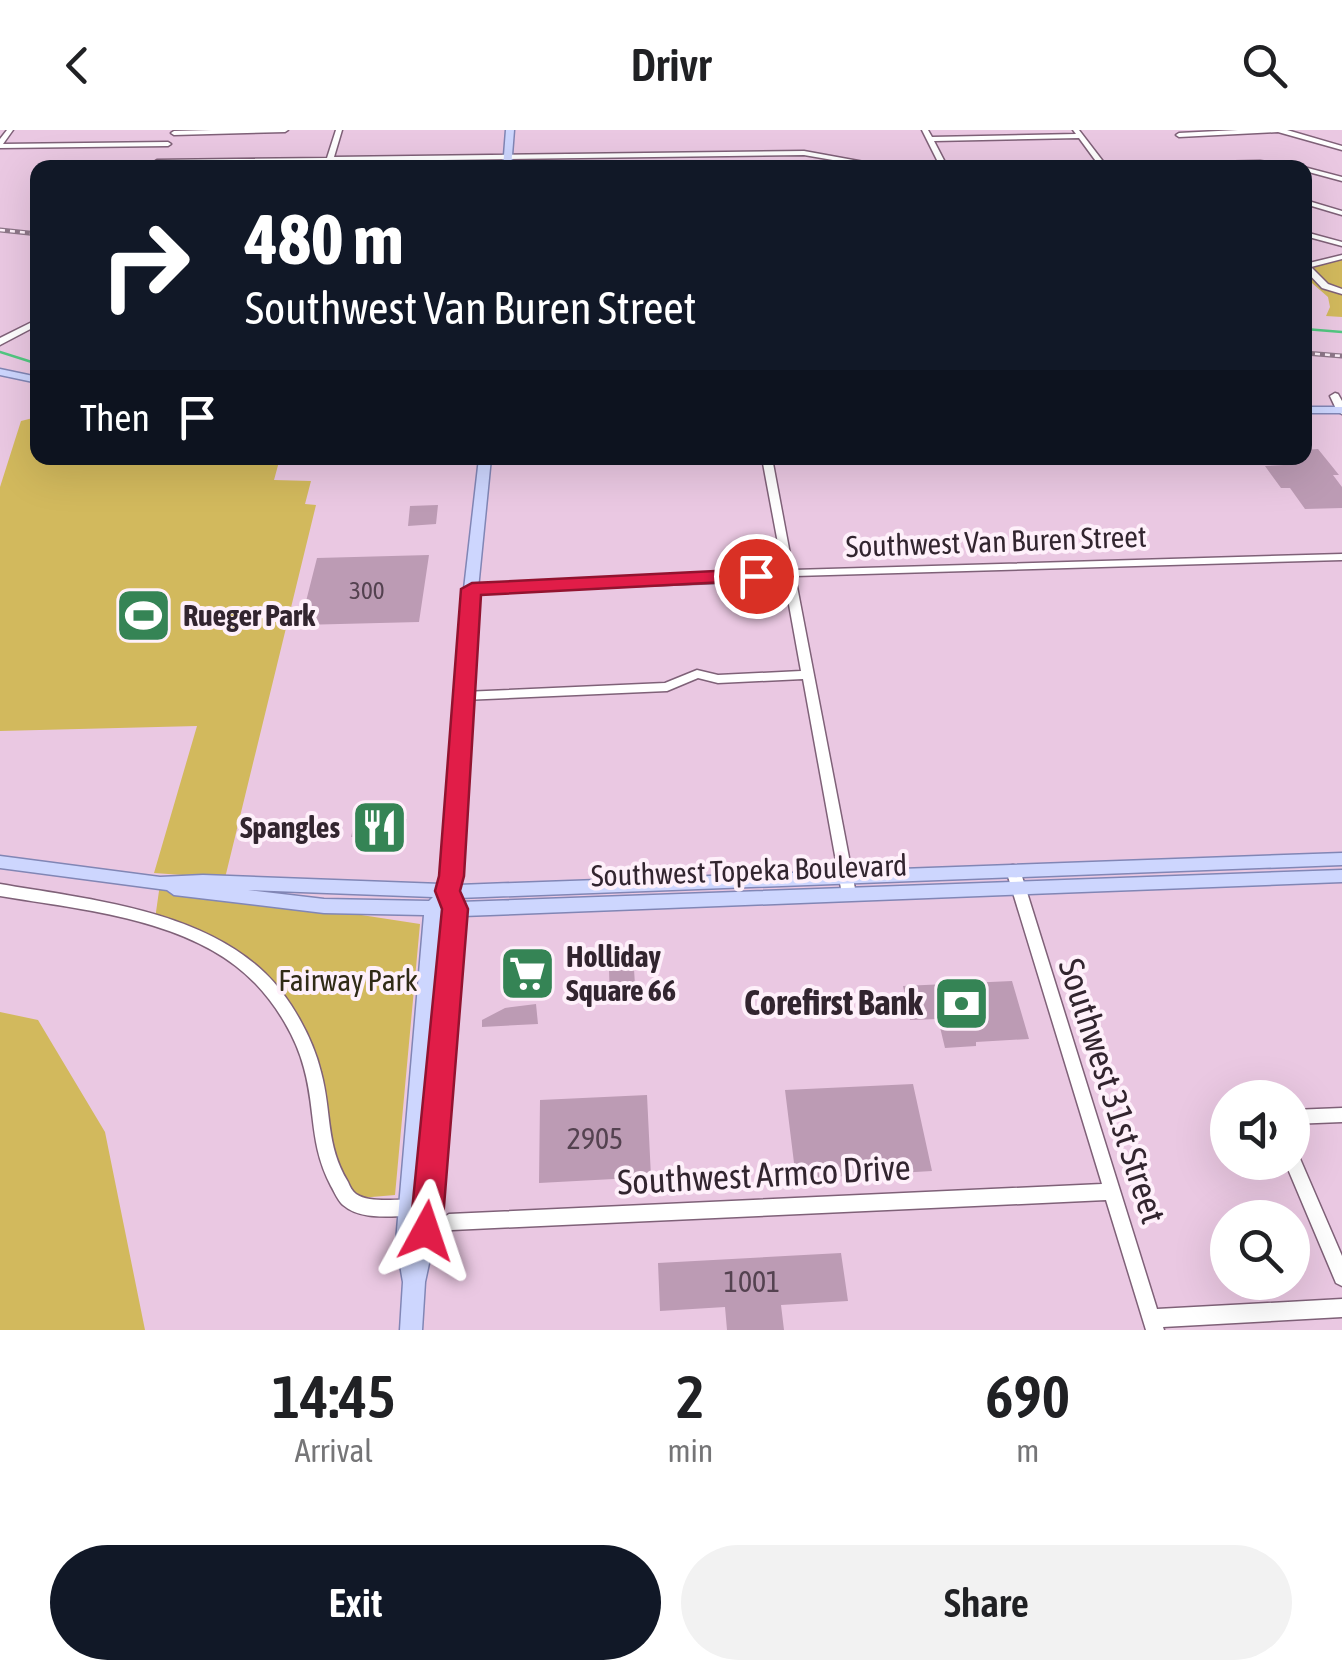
<!DOCTYPE html>
<html lang="en">
<head>
<meta charset="utf-8">
<style>
	body { margin:0; font-family:"Asap Condensed",sans-serif; background:#f2f2f2; color:#202124; height:100vh; display:flex; flex-direction:column; font-size:38px; white-space:nowrap }
	* { box-sizing:border-box; margin:0 }
	p { font-size:32px; color:#757577 }
	.icon { flex:none; width:55px; height:55px; fill:none; stroke:currentColor; stroke-width:2; stroke-linecap:round; stroke-linejoin:round }
	.map { position:relative; height:1200px; overflow:hidden }
	.drawer { display:flex; flex-direction:column; background:#fff; flex:1 }
	.drawer>* { flex:none }
	.banner { position:absolute; left:30px; top:30px; width:1282px; height:305px; border-radius:20px; box-shadow:0 10px 40px #0002; background:#111827; color:#fff; overflow:hidden }
	.fabs { position:absolute; left:1210px; top:950px; display:grid; gap:20px }
	.fabs a { display:grid; place-items:center; width:100px; height:100px; border-radius:50%; background:#fff; box-shadow:0 10px 40px #0002; font-size:50px }
	.pin { position:absolute; display:grid; place-items:center; width:85px; height:85px; color:#fff; margin:-42px; border:5px solid #fff; border-radius:50%; box-shadow:0 2px 10px #0007 }
	.me { position:absolute; width:110px; margin:-55px; rotate:5deg; stroke-linejoin:round; filter:drop-shadow(0 0 8px #0008) }
	.turn { display:flex; align-items:center; gap:35px; height:210px; padding:0 50px; font-size:45px }
	.turn .icon { width:130px; height:130px; stroke-width:2.5 }
	.turn b { display:block; font-size:70px; line-height:85px }
	.then { display:flex; align-items:center; height:95px; padding:0 50px; background:#0003; gap:20px; font-size:38px }
	.eta { display:flex; justify-content:space-evenly; align-items:center; height:170px; text-align:center }
	.eta b { font-size:60px; font-weight:600; line-height:70px }
	.button { display:flex; gap:20px; margin-top:auto; padding:20px 50px }
	.button a { flex:1; height:115px; border-radius:60px; background:#111827; color:#fff; font-size:40px; font-weight:600; line-height:115px; text-align:center }
	.button a+a { background:#f2f2f2; color:#202124 }
	header { display:flex; justify-content:space-between; align-items:center; height:130px; padding:0 50px; background:#fff; font-size:45px; font-weight:600 }
	.map>svg:first-child { display:block }
</style>
</head>
<body>
<header><svg class="icon" aria-label="back" viewBox="0 0 24 24"><path d="M15 5l-7 7 7 7"/></svg>Drivr<svg class="icon" aria-label="search" viewBox="0 0 24 24"><circle cx="10" cy="10" r="6"/><path d="M15 15l6 6"/></svg></header>
<div class="map">
<svg width="1342" height="1200" viewBox="0 0 1342 1200">
	<rect width="100%" height="100%" fill="#eac8e2"/>
	<!-- green -->
	<path fill="#d2b95d" d="M1342 130V187L1326 186 1330 177 1328 167 1305 147V137Z
		M37 287 38 328H280L274 350 311 351 305 374 316 375 225 748 154 743 197 596 0 601V357L21 291Z
		M160 754 420 794 395 1065 348 1069 324 1017 312 936 280 867 215 813 155 789Z
		M0 882 38 890 105 1002 145 1200H0Z"/>
	<g fill="none" stroke-linecap="round" stroke-linejoin="round">
		<!-- stream -->
		<path stroke="#52c781" stroke-width="2.5" d="M1305 199 1342 202
			M0 222 38 234"/>
	</g>
	<!-- building -->
	<path fill="#bc9bb4" d="M1318 319 1339 345H1333L1342 357V378L1305 379 1290 358H1281L1265 336 1284 335 1278 328H1305V320Z
		M438 375 436 394 408 396 410 376Z
		M429 425 419 492 300 495 317 428Z
		M407 689 404 707H351L355 690Z
		M634 839 636 872 610 873 609 840Z
		M1012 851 1029 909 976 912V916L945 918 938 889 910 890 903 856Z
		M536 874 538 894 482 897V890L505 878Z
		M913 954 932 1041 796 1049 785 960Z
		M647 965 651 1047 539 1053 540 970Z
		M841 1123 848 1171 781 1175 784 1200H727L725 1177 660 1181 658 1133Z"/>
	<g fill="none" stroke-linecap="round" stroke-linejoin="round">
		<defs>
			<path id="minor" d="M7 0H13L3 14 168 12 171 14 168 16 0 18V9Z
				M212 0H288L285 2 174 5 171 3 174 1Z
				M336 0H342L334 27 804 21 897 38H879L804 25 157 34 154 32 157 30 327 28Z
				M922 0H928L932 7 1076 4 1073 0H1079L1105 34 1260 31 1300 36 1342 47V51L1305 41V38L1260 35 1015 38 1098 34 1079 8 934 11 948 38H941Z
				M1238 0H1287L1342 16V20L1278 2 1179 7 1176 5 1179 3Z
				M1305 70 1342 81V85L1305 74Z
				M1305 102 1342 112V116L1305 106Z
				M1342 125V129L1311 137 1328 154 1342 159V164L1322 158 1305 140V134Z
				M38 189V195L0 215V208Z
				M1335 263 1338 264 1342 271V284L1337 281 1330 266Z
				M762 328H772L793 440 1342 424V430L795 446 856 764 854 768 849 770 844 768 842 764 803 549 718 553 698 548 667 561 463 570 457 566 463 562 665 553 697 540 718 545 801 541 784 447 714 453 471 462 465 459 471 456 714 447 783 440Z
				M1013 735 1018 736 1020 740 1157 1179 1342 1169V1187L1163 1197 1164 1200H1146L1106 1070 452 1100 424 1120 418 1117 415 1111 418 1105 449 1084 1102 1054 1006 740 1008 736Z
				M0 754C86 769 199 779 265 843 290 867 313 908 321 942 332 982 325 1014 348 1052 350 1057 352 1061 356 1064 369 1073 394 1069 409 1070L415 1072 418 1078 415 1084 409 1086C388 1086 360 1090 343 1075 338 1071 334 1061 331 1056 309 1014 316 981 304 938 296 907 277 876 255 853 194 789 83 780 0 766Z
				M1342 978V992L1292 994V980Z
				M1292 1022 1298 1024 1342 1126V1156L1336 1153 1285 1032H1292Z"/>
			<path id="major" d="M506 0H514L511 38H503Z
				M0 239 38 247V253L0 245Z
				M1305 277H1342V283H1305Z
				M479 328H491L478 459 458 755 1342 723V735L458 768 460 772 1342 740V752L463 786 436 1101 425 1152 422 1200H400L403 1152 396 1112 424 785 324 783 174 765 167 760 0 738V726L160 747 203 745 441 754 464 459ZM248 760 433 767 429 771 324 769ZM441 785H446L425 1005Z"/>
		</defs>
		<!-- minor casing -->
		<use href="#minor" stroke="#7f6178" stroke-width="3"/>
		<!-- major casing -->
		<use href="#major" stroke="#8186b5" stroke-width="3"/>
		<!-- minor -->
		<use href="#minor" fill="#fff" fill-rule="evenodd"/>
		<!-- major -->
		<use href="#major" fill="#cdd6fe" fill-rule="evenodd"/>
		<defs>
			<path id="rail" d="M0 100 38 104
				M1305 223 1342 226"/>
		</defs>
		<!-- rail casing -->
		<use href="#rail" stroke="#8e7789" stroke-width="5"/>
		<!-- rail -->
		<use href="#rail" stroke="#fef0fa" stroke-width="2.5" stroke-dasharray="5" stroke-linecap="butt"/>
	</g>
	<!-- route -->
	<path fill="#e11d48" stroke="#92132f" stroke-width="2.5" d="M756 439 763 441V450L481 465 464 746 460 761 468 779 442 1101 437 1112 426 1117 415 1112 410 1101 442 779 435 761 439 746 461 459 472 453Z"/>
	<!-- icons -->
	<defs>
		<symbol id="stadium-square" viewBox="-11 -11 22 22"><rect x="-9" y="-9" width="18" height="18" rx="4" fill="#358455" stroke="#fef0fa"/><path d="M0-5a6.5 5 0 1 0 0 10a6.5 5 0 1 0 0-10ZM-3.5-1.8h7v3.6h-7Z" fill="#fff"/></symbol>
		<symbol id="restaurant-square" viewBox="-11 -11 22 22"><rect x="-9" y="-9" width="18" height="18" rx="4" fill="#358455" stroke="#fef0fa"/><path d="M-5-6h1v4h1v-4h1v4h1v-4h1v5L-1.5 .5V6h-2V.5L-5-1ZM5-6V6H3V1.5H1.5Q1.5-4 5-6Z" fill="#fff"/></symbol>
		<symbol id="supermarket-square" viewBox="-11 -11 22 22"><rect x="-9" y="-9" width="18" height="18" rx="4" fill="#358455" stroke="#fef0fa"/><path d="M-6-5.5h2.5l.6 2H6L4.5 2H-2.5L-4.4-4H-6ZM-1.5 3.2a1.3 1.3 0 1 0 .1 0ZM3 3.2a1.3 1.3 0 1 0 .1 0Z" fill="#fff"/></symbol>
		<symbol id="bank-square" viewBox="-11 -11 22 22"><rect x="-9" y="-9" width="18" height="18" rx="4" fill="#358455" stroke="#fef0fa"/><path d="M-6-4H6V4H-6ZM0-2.3a2.3 2.3 0 1 0 0 4.6a2.3 2.3 0 1 0 0-4.6Z" fill="#fff"/></symbol>
	</defs>
	<g fill-rule="evenodd">
		<use href="#stadium-square" x="112" y="454" width="63" height="63"/>
		<use href="#restaurant-square" x="348" y="666" width="63" height="63"/>
		<use href="#supermarket-square" x="496" y="812" width="63" height="63"/>
		<use href="#bank-square" x="930" y="842" width="63" height="63"/>
	</g>
	<g text-anchor="middle" stroke-width="8" stroke-linejoin="round" paint-order="stroke">
		<!-- number labels -->
		<g font-size="25" fill="#544250">
			<text x="367" y="469">300</text>
		</g>
		<!-- street labels -->
		<g font-size="30" fill="#32252f" stroke="#fef0fa">
			<text transform="translate(996 412) rotate(-2)" y="10">Southwest Van Buren Street</text>
			<text transform="translate(749 741) rotate(-2)" y="10">Southwest Topeka Boulevard</text>
		</g>
		<!-- poi labels -->
		<g font-size="30" font-weight="bold" fill="#32252f" stroke="#fef0fa" text-anchor="start">
			<text x="183" y="496">Rueger Park</text>
			<text x="340" y="708" text-anchor="end">Spangles</text>
			<text x="566" y="837">Holliday<tspan x="566" dy="34">Square 66</tspan></text>
		</g>
		<!-- park labels -->
		<g font-size="30" fill="#302b16" stroke="#fef0fa">
			<text x="348" y="861">Fairway Park</text>
		</g>
		<!-- near-number labels -->
		<g font-size="30" fill="#544250">
			<text x="595" y="1019">2905</text>
			<text x="752" y="1162">1001</text>
		</g>
		<!-- near-poi labels -->
		<g font-size="35" font-weight="bold" fill="#32252f" stroke="#fef0fa" text-anchor="end">
			<text x="923" y="885">Corefirst Bank</text>
		</g>
		<!-- near-street labels -->
		<g font-size="35" fill="#32252f" stroke="#fef0fa">
			<text transform="translate(1112 961) rotate(72)" y="12">Southwest 31st Street</text>
			<text transform="translate(764 1045) rotate(-3)" y="12">Southwest Armco Drive</text>
		</g>
	</g>
</svg>
<div class="fabs">
<a><svg class="icon" aria-label="sound" viewBox="0 0 24 24"><path d="M4 9h4l5-4v14l-5-4H4zM17 9q2 3 0 6"/></svg></a>
<a><svg class="icon" aria-label="search" viewBox="0 0 24 24"><circle cx="10" cy="10" r="6"/><path d="M15 15l6 6"/></svg></a>
</div>
<div class="pin" style="left:756px;top:446px;background:#d93025"><svg class="icon" aria-label="arrive" viewBox="0 0 24 24"><path d="M6 21V4h12l-3 4 3 4H6"/></svg></div>
<svg class="me" style="left:426px;top:1101px" viewBox="-20 -20 40 40"><path d="M0-17L14 15 0 8-14 15z" fill="#e11d48" stroke="#fff" stroke-width="4"/></svg>
<div class="banner">
<div class="turn"><svg class="icon" aria-label="right" viewBox="0 0 24 24"><path d="M7 20v-9h11M14 6l5 5-5 5"/></svg><div><b>480 m</b>Southwest Van Buren Street</div></div>
<div class="then">Then<svg class="icon" aria-label="arrive" viewBox="0 0 24 24"><path d="M6 21V4h12l-3 4 3 4H6"/></svg></div>
</div>
</div>
<section class="drawer">
<div class="eta">
<div><b>14:45</b><p>Arrival</p></div>
<div><b>2</b><p>min</p></div>
<div><b>690</b><p>m</p></div>
</div>
<div class="button"><a>Exit</a><a>Share</a></div>
</section>
</body>
</html>
